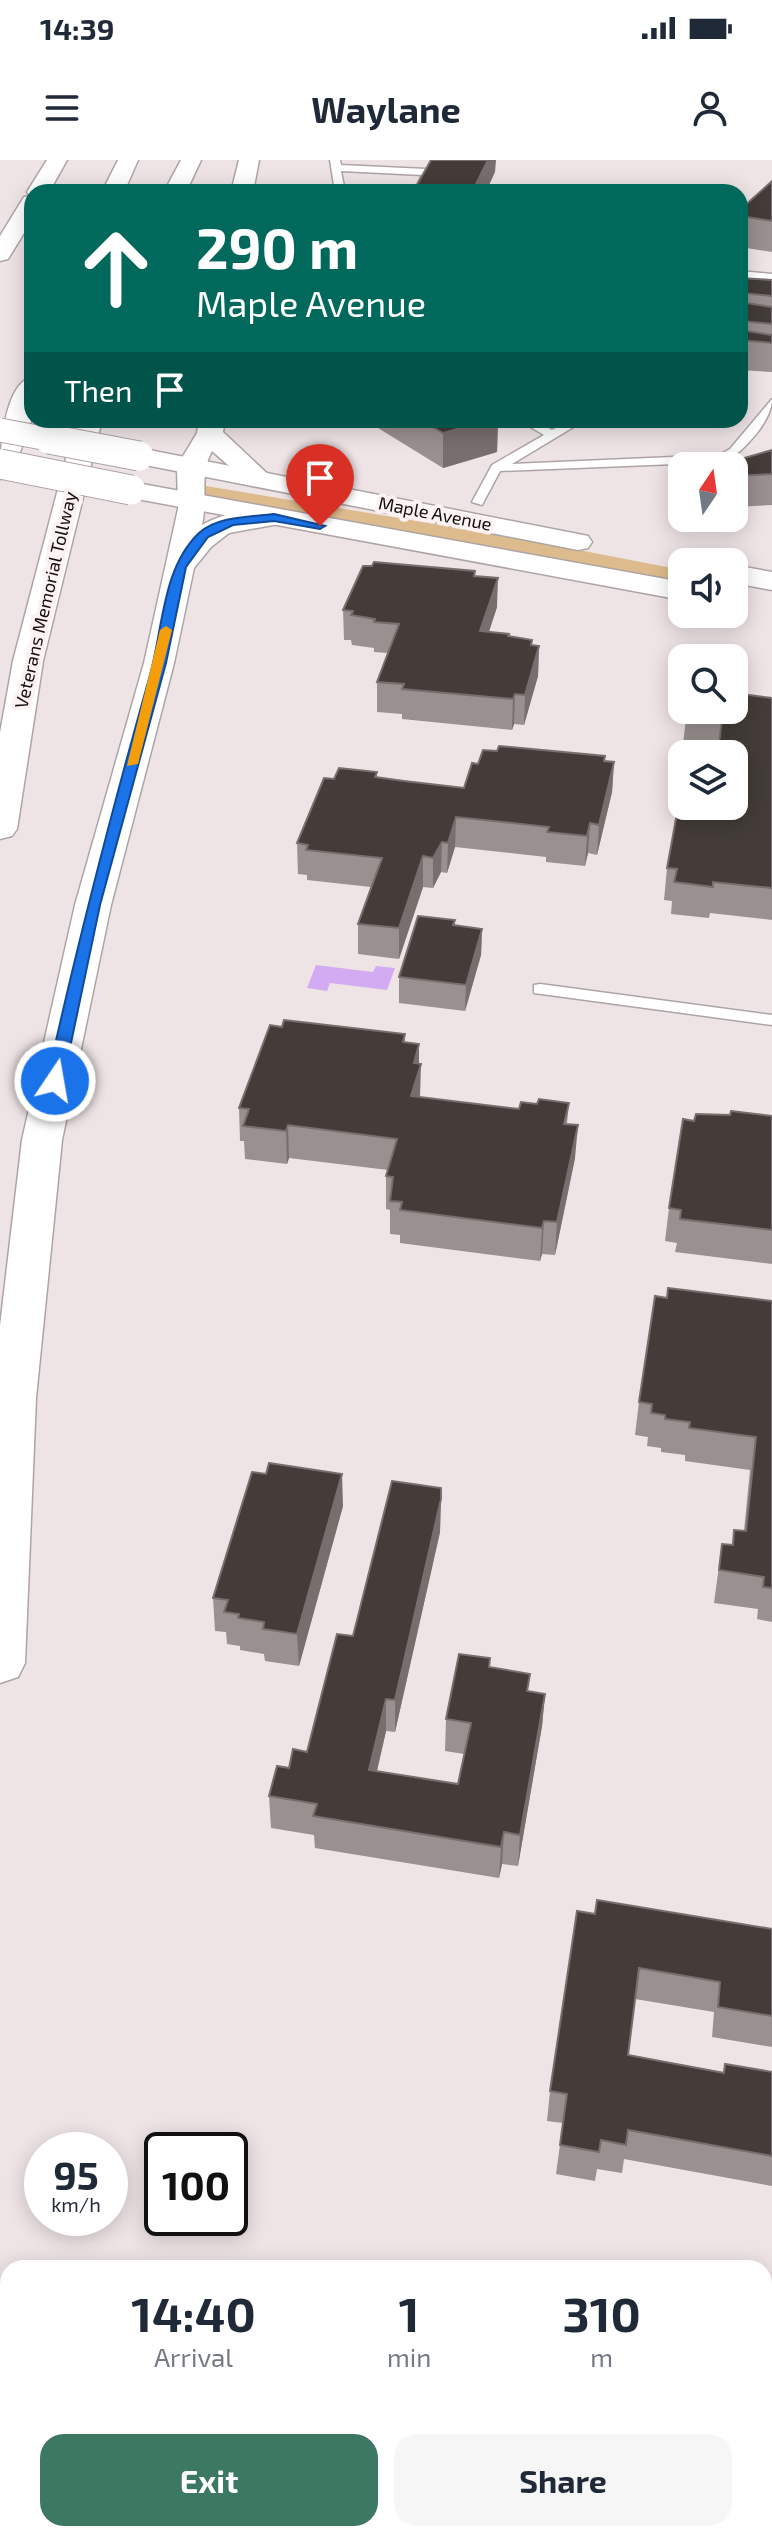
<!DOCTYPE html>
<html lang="en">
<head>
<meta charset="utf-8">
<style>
	body { margin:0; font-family:"Exo 2",sans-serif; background:#f6f6f7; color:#1f2937; height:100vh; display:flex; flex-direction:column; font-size:30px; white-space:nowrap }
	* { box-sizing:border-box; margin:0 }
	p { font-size:26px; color:#747a83 }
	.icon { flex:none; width:44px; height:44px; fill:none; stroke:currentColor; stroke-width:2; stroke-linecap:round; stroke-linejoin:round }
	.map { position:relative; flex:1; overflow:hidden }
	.sheet { position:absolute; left:0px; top:2100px; width:772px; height:282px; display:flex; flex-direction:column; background:#fff; border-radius:24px 24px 0 0; box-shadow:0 4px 20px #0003 }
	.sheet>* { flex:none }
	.top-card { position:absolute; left:24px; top:24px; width:724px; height:244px; border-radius:24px; box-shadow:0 4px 20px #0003; background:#00695c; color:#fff; overflow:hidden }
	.needle { width:52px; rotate:13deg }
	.tools { position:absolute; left:668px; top:292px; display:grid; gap:16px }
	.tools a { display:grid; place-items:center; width:80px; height:80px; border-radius:16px; background:#fff; box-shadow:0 4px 20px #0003; font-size:40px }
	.speed { position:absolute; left:24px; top:1972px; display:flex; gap:16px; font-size:40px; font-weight:700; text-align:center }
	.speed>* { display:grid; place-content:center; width:104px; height:104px; border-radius:50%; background:#fff; box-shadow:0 4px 20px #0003; line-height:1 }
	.speed small { font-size:20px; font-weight:400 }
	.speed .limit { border:4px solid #111; border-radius:12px; background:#fff; color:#111 }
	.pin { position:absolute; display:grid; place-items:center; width:68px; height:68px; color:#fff; margin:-82px -34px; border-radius:50% 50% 50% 0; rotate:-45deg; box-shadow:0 0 8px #0007 }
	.pin .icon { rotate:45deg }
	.me { position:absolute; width:88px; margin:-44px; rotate:12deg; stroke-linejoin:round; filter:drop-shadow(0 0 6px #0008) }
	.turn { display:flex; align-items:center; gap:28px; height:168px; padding:0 40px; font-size:36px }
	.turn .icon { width:104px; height:104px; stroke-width:2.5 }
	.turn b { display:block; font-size:56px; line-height:68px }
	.then { display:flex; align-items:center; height:76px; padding:0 40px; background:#0003; gap:16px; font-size:30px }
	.eta { display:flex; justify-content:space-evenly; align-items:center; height:136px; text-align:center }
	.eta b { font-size:48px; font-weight:700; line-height:56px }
	.action { display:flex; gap:16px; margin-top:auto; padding:16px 40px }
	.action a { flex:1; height:92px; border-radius:24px; background:#3d7863; color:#fff; font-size:32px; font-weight:700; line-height:92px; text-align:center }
	.action a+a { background:#f6f6f7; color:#1f2937 }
	.status { display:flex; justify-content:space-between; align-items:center; height:56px; padding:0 40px; background:#fff; direction:ltr }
	.status svg { height:22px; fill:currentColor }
	header { display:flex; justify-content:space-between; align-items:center; height:104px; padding:0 40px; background:#fff; font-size:36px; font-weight:700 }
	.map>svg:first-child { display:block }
</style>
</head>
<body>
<div class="status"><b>14:39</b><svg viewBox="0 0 49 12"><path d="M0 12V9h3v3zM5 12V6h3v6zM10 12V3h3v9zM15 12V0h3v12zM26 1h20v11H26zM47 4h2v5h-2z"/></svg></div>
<header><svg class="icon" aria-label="menu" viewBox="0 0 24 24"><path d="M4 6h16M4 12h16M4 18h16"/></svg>Waylane<svg class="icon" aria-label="person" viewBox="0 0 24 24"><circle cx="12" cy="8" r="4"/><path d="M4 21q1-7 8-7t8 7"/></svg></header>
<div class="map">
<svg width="772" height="2381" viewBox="0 0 772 2381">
	<rect width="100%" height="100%" fill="#efe4e5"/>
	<!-- green -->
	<path fill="#debb8c" d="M206 326 507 376 682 410V423L202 337Z"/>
	<!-- water -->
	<path fill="#d2abf2" d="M316 805 373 812 376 806 395 808 387 830 330 823 327 831 307 828Z"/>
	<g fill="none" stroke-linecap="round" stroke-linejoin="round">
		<defs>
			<path id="lane" d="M330 0H340L341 5 426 9 433 13 424 32H414L422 15 341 11 345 32H335Z
				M740 111 772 114V120L740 117Z
				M772 239C772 261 744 291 725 302L500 311 482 345 472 342 492 305 544 275 519 260H534L552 270 571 260H585L512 304 719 295 730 289Z
				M540 824 772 855V865L534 833V825Z"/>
			<path id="secondary" d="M139 288 578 374 588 376 592 382 588 388 578 390 130 302 126 296 130 290Z
				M131 322 682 422V440L121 336 117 330 121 324Z
				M734 405 772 412V430L734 423Z"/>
			<path id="highway" d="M47 0H67L49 32H32V60L8 99 0 101V76L24 37 30 36 27 32Z
				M118 0H138L124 32H102Z
				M181 0H201L186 32H164Z
				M239 0H259L253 32H231Z
				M32 217V259L13 311 9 317 0 319C0 294 3 224 32 217Z
				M76 260H102L43 501 17 669 12 676 0 679V573L13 501Z
				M199 260H225L223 272 274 320 270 326H252L212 291C199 314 208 339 202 365 224 352 260 345 284 351L288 357 284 363 229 373 211 387 194 408 174 503 111 745 62 980 36 1238 25 1503 18 1517 0 1523V1166L22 980 75 745 144 503 178 349 177 306 197 273Z"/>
		</defs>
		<!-- lane casing -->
		<use href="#lane" stroke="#aea4a5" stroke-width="3"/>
		<!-- secondary casing -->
		<use href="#secondary" stroke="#aea4a5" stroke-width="3"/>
		<!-- highway casing -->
		<use href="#highway" stroke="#aea4a5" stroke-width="3"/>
		<!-- lane -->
		<use href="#lane" fill="#fff" fill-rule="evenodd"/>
		<!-- secondary -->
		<use href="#secondary" fill="#fff" fill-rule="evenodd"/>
		<!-- highway -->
		<use href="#highway" fill="#fff" fill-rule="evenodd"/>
		<defs>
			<path id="secondary-bridge-far1" d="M0 270 59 281"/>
			<path id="secondary-bridge" d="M49 279 139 296
				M0 304 131 330"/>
		</defs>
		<!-- secondary-bridge-far1 casing -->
		<use href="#secondary-bridge-far1" stroke="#aea4a5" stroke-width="25" stroke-linecap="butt"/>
		<!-- secondary-bridge casing -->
		<use href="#secondary-bridge" stroke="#aea4a5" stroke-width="31" stroke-linecap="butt"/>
		<!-- secondary-bridge-far1 -->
		<use href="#secondary-bridge-far1" stroke="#fff" stroke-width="23"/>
		<!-- secondary-bridge -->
		<use href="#secondary-bridge" stroke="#fff" stroke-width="29"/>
	</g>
	<!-- wall -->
	<path fill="#99908f" d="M772 21V92L740 87V50Z
		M740 118 772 120V212L740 210Z
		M365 260H498L497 292 443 308Z
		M772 290V345L734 347V306Z
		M475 416 497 447 489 472 509 477 532 485 539 486 538 516 524 565 514 564 512 570 402 559V554L377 552V522L388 493 374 492V488L352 485 351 480H344L343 450Z
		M772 538V760L710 753 709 758 671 754 672 741 664 740 667 708 734 646 719 588 683 584 687 550Z
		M497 591 605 596 604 601 614 602 612 632 597 695 588 693 585 706 546 702V697L455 687 447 713 441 712 433 728 423 727 399 799 358 794V764L371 727 307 720V715L298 714 297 683 334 619 377 612V617L464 628 478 604Z
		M455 760V766L482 769 481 795 465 851 399 843V817Z
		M405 874V882L419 904 420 937 519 949 537 944 569 943 567 964 575 998 555 1095 542 1094 540 1101 400 1083V1075L390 1074V1050L386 1049V1016L388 1010 289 998 287 1004 245 999 244 981H240L239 948Z
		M772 956V1104L675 1092 677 1083 665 1081 669 1048 694 961Z
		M667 1138 772 1141V1462L757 1459 758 1449 714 1443 722 1384 732 1385 734 1370 744 1371 750 1310 685 1301V1295L661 1292V1288L647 1286 648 1277 635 1275 639 1242Z
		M441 1328 440 1372 395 1572 386 1571 377 1611 458 1624 464 1594 445 1591 446 1559 490 1507 529 1531 545 1534 542 1566 518 1706 502 1704 499 1718 315 1688 314 1675 271 1668 269 1636 289 1608 307 1592 353 1476Z
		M343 1346 299 1506 265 1501 264 1494 240 1490V1486L227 1484 226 1472 215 1471 213 1438Z
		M595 1754 772 1769V1887L712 1877 714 1852 635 1839 628 1895 723 1912 725 1904 772 1912V2026L624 1999 622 2013 597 2009 595 2021 556 2014 563 1963 547 1961 550 1931Z
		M764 2289 772 2381H743L744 2374H764Z"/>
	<!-- shaded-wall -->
	<path fill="#776e6d" d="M488 0H496L495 12 486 32H472Z
		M490 260H498L497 292 443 308V273Z
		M498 418 497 447 479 501 480 471Z
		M539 486 538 516 524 565 525 535Z
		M515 534 514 564 512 570 513 539Z
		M614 602 612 632 597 695 599 665Z
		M456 657 455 687 447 713 448 683Z
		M590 663 588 693 585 706 587 676Z
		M442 682 441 712 433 728V698Z
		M423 696V727L399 799V768Z
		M482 769 481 795 465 851 466 825Z
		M419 884V910L421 904 420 937 411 936 414 903Z
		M288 965 289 998 287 1004 286 971Z
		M578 965 575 998 555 1095 557 1062Z
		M544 1061 542 1094 540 1101 542 1068Z
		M342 1314 343 1346 299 1506 297 1474Z
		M441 1339 440 1372 395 1572V1540Z
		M545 1534 542 1566 518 1706 520 1675Z
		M386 1539V1571L370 1641 369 1610Z
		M504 1672 502 1704 499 1718 501 1687Z"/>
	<!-- building -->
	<path fill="#433c39" stroke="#776e6d" stroke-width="2" d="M431 0H488L472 32H413Z
		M772 21V61L740 56V50Z
		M740 118 772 120V136L743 133 740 142 772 147V164L743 161 740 170 772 175V183L740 180Z
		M421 260H490L443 273Z
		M772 290V314L734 316V306H717Z
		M374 402 475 411 474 416 498 418 480 471 509 474 508 476 532 480 531 485 539 486 525 535 515 534 513 539 402 529 404 524 377 522 399 464 374 462 375 459 351 455 353 451 343 450 363 406H372Z
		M734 533 772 538V728L713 722V727L674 722 677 709 667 708 682 626V646H734V594H718L722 558 687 553V550H734Z
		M499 586 605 596 604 601 614 602 599 665 590 663 587 676 547 672 549 667 456 657 448 683 442 682 433 698 423 696 399 768 358 764 382 698 306 690 308 685 297 683 324 618 334 619 339 608 377 612 375 617 404 621 464 628 472 603 478 604 483 590 497 591Z
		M418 756 455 760 453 765 482 769 466 825 399 817Z
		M284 860 405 874 403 882 419 884 414 903 421 904 411 936 519 949 521 942 537 944 539 939 569 943 564 964 578 965 557 1062 544 1061 542 1068 400 1050 402 1042 390 1041 393 1017 386 1016 397 979 288 965 286 971 243 966 249 949 239 948 270 865 282 867Z
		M731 951 772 956V1070L680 1059 681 1050 669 1048 683 959 694 961 696 954 730 955Z
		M668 1128 772 1141V1428L763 1427 764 1417 719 1410 722 1384 733 1385 734 1370 746 1371 756 1277 689 1268 690 1262 665 1259V1255L651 1253 652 1244 639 1242 655 1136 667 1138Z
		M269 1303 342 1314 297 1474 263 1469 264 1462 238 1458 239 1454 224 1452 228 1440 213 1438 252 1312 266 1314Z
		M392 1321 441 1328V1339L395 1540 386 1539 369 1610 458 1624 471 1563 446 1559 459 1494 490 1498 489 1507 530 1514 527 1531 545 1534 520 1675 504 1672 501 1687 313 1656 317 1644 269 1636 277 1606 289 1608 293 1589 307 1592 337 1474 353 1476Z
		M597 1740 772 1769V1856L718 1847 720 1822 639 1808 628 1895 724 1913 725 1904 772 1912V1996L628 1970 626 1985 601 1980 599 1992 560 1985 567 1934 550 1931 577 1751 595 1754Z
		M764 2289 772 2290V2381H767L768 2372 764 2371Z"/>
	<!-- route -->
	<path fill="#1a73e8" stroke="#114b97" stroke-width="2" d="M274 354 325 366 320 369 274 361 233 365 208 377 186 407 166 503 100 745 63 921 55 926 49 925 47 921C77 784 112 650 150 515 163 469 162 408 199 373 218 356 250 357 274 354Z"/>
	<!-- slow -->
	<path fill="#f59e0b" d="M166 466 172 470 138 604 127 606 160 470Z"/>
	<g text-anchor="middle" stroke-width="8" stroke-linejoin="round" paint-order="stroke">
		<!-- far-street labels -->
		<g font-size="18" fill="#120f0f" stroke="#fcf2f2">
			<text transform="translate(435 354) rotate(11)" y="6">Maple Avenue</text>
			<text transform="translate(46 440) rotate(-77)" y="6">Veterans Memorial Tollway</text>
		</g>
	</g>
</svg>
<div class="tools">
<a><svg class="needle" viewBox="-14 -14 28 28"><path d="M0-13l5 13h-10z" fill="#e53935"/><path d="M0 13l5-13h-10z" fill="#747a83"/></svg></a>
<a><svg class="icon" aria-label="sound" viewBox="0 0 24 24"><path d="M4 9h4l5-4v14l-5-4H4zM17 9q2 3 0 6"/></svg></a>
<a><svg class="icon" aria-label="search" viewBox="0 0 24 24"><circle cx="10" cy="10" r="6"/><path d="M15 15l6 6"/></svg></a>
<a><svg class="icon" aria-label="layers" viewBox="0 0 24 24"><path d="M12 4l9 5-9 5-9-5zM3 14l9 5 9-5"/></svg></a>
</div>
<div class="speed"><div>95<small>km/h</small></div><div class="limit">100</div></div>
<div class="pin" style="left:320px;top:366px;background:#d93025"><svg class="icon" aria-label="arrive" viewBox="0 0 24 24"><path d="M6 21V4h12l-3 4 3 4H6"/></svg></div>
<svg class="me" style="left:55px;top:921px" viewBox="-20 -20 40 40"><circle r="17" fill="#1a73e8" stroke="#fff" stroke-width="3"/><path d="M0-11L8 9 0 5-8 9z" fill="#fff"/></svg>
<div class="top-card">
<div class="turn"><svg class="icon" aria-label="ahead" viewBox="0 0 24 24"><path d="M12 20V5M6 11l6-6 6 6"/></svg><div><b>290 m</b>Maple Avenue</div></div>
<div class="then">Then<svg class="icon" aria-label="arrive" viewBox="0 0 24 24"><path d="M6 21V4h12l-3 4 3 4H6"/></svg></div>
</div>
<section class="sheet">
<div class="eta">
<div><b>14:40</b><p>Arrival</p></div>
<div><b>1</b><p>min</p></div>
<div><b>310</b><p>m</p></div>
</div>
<div class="action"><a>Exit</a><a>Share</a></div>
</section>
</div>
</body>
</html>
